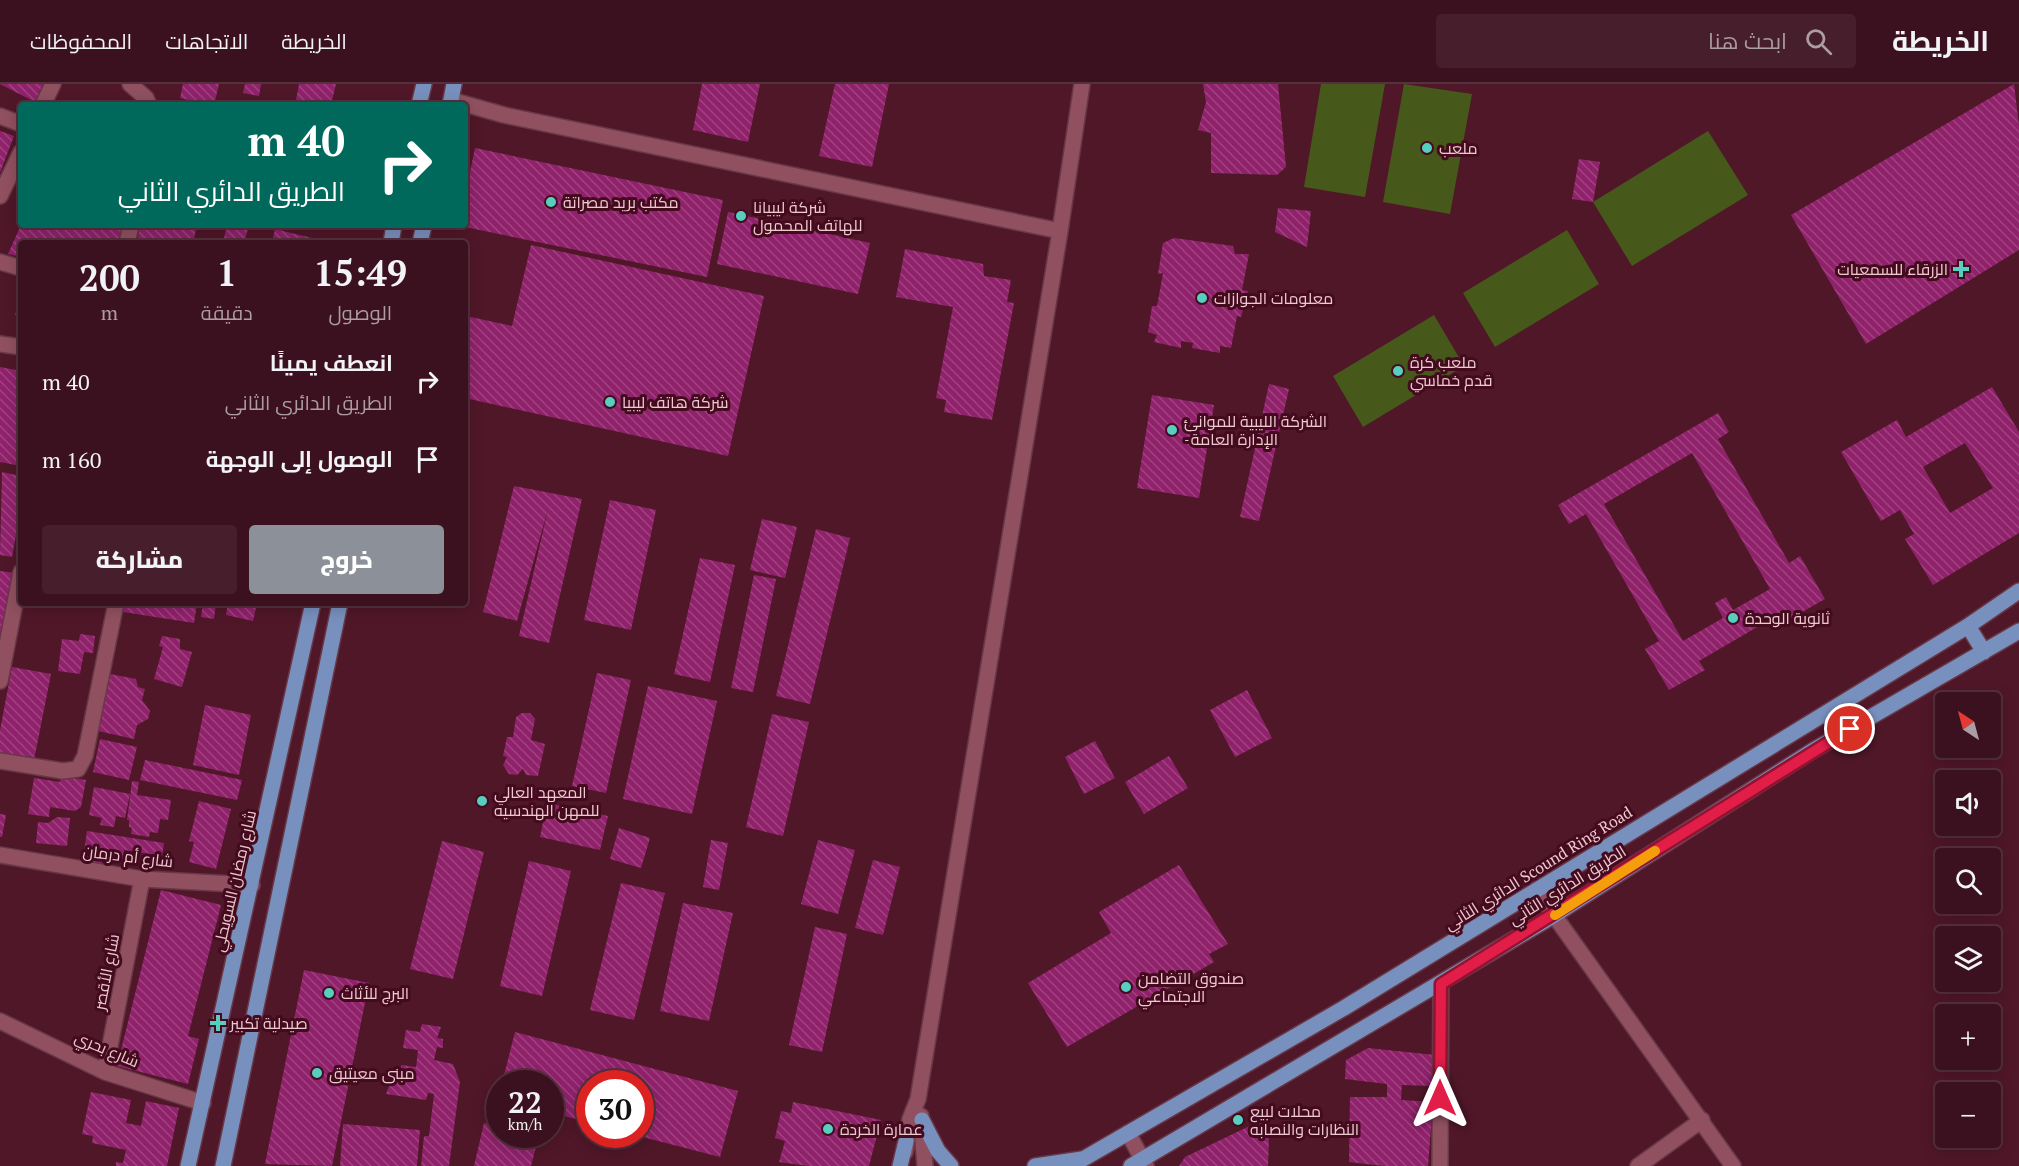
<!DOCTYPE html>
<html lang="ar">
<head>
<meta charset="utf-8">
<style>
	body { margin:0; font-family:"PT Serif",Cairo,serif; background:#471f2c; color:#f1f3f6; direction:rtl; height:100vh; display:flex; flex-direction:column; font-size:22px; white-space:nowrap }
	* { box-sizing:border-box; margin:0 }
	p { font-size:20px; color:#ac9da4 }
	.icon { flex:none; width:33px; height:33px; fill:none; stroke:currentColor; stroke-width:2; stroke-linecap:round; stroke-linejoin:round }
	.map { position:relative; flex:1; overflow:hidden; direction:ltr }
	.drawer { position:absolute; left:18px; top:156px; width:450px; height:366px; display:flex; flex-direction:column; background:#3c111f; border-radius:6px; box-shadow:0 3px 15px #0003,0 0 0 2px #55313d; direction:rtl }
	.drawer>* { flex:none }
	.banner { position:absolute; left:18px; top:18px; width:450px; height:126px; border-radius:6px; box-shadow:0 3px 15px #0003,0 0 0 2px #55313d; direction:rtl; background:#00695c; color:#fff; overflow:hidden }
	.needle { width:39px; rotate:324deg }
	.controls { position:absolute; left:1935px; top:608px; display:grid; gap:12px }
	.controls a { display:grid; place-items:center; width:66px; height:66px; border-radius:6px; background:#3c111f; box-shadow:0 3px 15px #0003,0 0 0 2px #55313d; font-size:30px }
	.speed { position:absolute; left:486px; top:986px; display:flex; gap:12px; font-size:30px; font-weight:700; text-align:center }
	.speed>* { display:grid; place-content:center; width:78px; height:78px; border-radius:50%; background:#3c111f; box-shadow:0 3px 15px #0003,0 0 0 2px #55313d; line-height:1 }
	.speed small { font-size:15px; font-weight:400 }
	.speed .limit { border:9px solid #d22; background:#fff; color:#111 }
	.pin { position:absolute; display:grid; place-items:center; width:51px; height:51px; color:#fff; margin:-26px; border:3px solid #fff; border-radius:50%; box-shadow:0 2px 6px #0007 }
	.me { position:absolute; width:66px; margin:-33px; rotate:0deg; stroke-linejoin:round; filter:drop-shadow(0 0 4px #0008) }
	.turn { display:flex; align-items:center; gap:21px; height:126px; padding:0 24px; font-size:27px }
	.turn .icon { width:78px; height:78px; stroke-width:2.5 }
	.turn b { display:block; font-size:42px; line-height:51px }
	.eta { display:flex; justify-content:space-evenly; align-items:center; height:102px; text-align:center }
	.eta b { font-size:36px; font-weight:800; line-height:42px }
	.primary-button { display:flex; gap:12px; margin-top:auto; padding:12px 24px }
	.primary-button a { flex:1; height:69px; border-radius:6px; background:#8c9099; color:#fff; font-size:24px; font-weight:800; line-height:69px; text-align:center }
	.primary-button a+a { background:#471f2c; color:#f1f3f6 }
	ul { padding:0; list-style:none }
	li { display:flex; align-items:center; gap:18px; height:78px; padding:0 24px }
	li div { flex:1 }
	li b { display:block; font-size:22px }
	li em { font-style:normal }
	header { display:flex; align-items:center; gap:36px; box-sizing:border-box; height:84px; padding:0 30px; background:#3c111f; border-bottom:2px solid #55313d }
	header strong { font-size:28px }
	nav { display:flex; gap:33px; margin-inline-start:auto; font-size:21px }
	.search { width:420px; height:54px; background:#471f2c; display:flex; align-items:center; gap:15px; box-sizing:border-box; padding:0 21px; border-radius:6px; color:#ac9da4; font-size:22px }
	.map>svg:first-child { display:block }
</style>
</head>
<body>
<header>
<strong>الخريطة</strong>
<div class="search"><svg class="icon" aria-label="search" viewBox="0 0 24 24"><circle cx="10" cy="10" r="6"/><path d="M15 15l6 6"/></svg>ابحث هنا</div>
<nav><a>الخريطة</a><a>الاتجاهات</a><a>المحفوظات</a></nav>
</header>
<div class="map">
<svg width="2019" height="1082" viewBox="0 0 2019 1082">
	<defs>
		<pattern id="building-back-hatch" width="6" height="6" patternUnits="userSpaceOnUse" patternTransform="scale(1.5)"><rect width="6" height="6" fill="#90226c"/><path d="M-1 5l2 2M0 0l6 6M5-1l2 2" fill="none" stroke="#a04180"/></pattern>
	</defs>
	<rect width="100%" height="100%" fill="#501729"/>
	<!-- garden -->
	<path fill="#46591b" d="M1321 0H1385L1365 113 1304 103Z
		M1404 0 1472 10 1450 130 1383 118Z
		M1708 47 1748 111 1632 182 1593 118Z
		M1567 146 1599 200 1495 263 1463 209Z
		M1434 231 1464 282 1363 343 1333 292Z"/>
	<!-- building -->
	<path fill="url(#building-back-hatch)" fill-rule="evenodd" d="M0 0H43L35 18Z
		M183 0H219L214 21H188L189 16 180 14Z
		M245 0H261L259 12 243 9Z
		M299 0H336L331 21H295Z
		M702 0H760L748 58 693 46Z
		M835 0H889L872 83 819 72Z
		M1203 0H1278L1286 83 1277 91 1211 89V49L1198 46 1206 18Z
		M2014 0 2019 42V166L1866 260 1791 131Z
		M0 47 14 52 0 89Z
		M475 64 723 116 707 193 465 143V112Z
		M1579 75 1600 78 1593 118 1572 115Z
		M1278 124 1311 127 1307 163 1275 148Z
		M728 128 870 159 858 210 717 180Z
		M21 141H123L120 159H21V173L8 170Z
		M140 141H197L193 159H137Z
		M227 141H249L244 159H223Z
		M275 145 320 156 319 159H272Z
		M1174 154 1233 162 1235 170H1249L1242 206 1248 207 1241 233 1237 232 1231 264 1220 262V269L1192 264 1193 259 1181 257V264L1154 258 1157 251 1148 248 1152 222H1157L1163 189 1158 190 1163 159Z
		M531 161 764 212 728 372 465 314 466 232 512 242Z
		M905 165 983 180 984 192 1011 196 1007 218 1014 219 992 336 944 328 946 316 936 314 953 223 896 213Z
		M20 210H21V232L15 231Z
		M0 283 21 287V382L0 378Z
		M1269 300 1289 305 1259 437 1240 433Z
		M1992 303 2019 348V449L1933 501 1905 455 1914 450 1900 426 1881 437 1841 368 1897 336 1906 353ZM1965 359 1993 404 1950 429 1923 383Z
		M1152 311 1214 321 1199 414 1137 404Z
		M1718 329 1729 348 1718 355 1789 479 1800 472 1825 515 1788 536 1783 528 1699 577 1705 586 1669 606 1645 565 1659 557 1586 430 1569 440 1558 421ZM1692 369 1770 505 1733 526 1726 513 1715 519 1723 534 1683 557 1604 420Z
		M2 388 21 392V424L12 473 0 471Z
		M514 402 582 415 549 559 519 552 548 425 517 537 483 528Z
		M610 416 656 426 631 546 584 536Z
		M762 435 797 443 785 494 750 486Z
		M816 445 850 454 810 620 776 612Z
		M700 474 735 481 710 598 674 590Z
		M0 487 15 489 1 555H0Z
		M754 491 776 495 753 608 731 604Z
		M125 519H197L194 539 123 528Z
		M203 519H216L214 535 201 533Z
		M228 519H257L253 537 226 531Z
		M80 550 95 552 93 569 84 568 80 590 58 587 62 555 79 557Z
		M162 552 180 555V565L192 568 182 603 154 595 163 563 159 562Z
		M12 583 51 590 34 676 0 670V646Z
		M597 589 631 596 606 709 572 702Z
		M110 590 136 595 138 603 145 605 142 616 150 627 148 635 137 641 134 655 98 647Z
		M648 602 717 617 692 730 623 715Z
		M1247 606 1272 654 1235 673 1210 626Z
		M205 621 251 631 239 691 193 681Z
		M522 629H530L535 635 531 656 545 660 538 692 526 691 523 685 517 691 509 690 503 681 507 673 503 672 507 653H513L516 633Z
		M772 630 809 638 783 752 746 743Z
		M100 655 137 663 129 696 93 688Z
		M1095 657 1115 694 1084 710 1065 673Z
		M1169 672 1188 704 1144 730 1125 698Z
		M145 676 242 696 237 716 140 696Z
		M61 692 86 696 81 723 75 727 50 723 49 733 28 730 34 694 60 698Z
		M132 697 139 698 137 711 171 716 168 736 160 735 158 749 150 748 149 753 131 750 132 744 129 743V736H127Z
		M94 703 130 710 125 734 116 732 114 743 100 741 102 734 89 731Z
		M199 717 231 725 216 785 189 778 194 758 189 757Z
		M547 719 608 732 600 766 540 753Z
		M0 730 6 731 2 753H0Z
		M57 733 70 734 67 762 36 759 38 738 48 739Z
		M619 744 650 754 641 784 610 775Z
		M87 747 164 759 162 772 124 766 122 780 102 777 101 785 82 782Z
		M711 756 728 759 719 806 703 803Z
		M818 756 855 766 838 830 801 820Z
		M442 757 484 768 453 895 410 885Z
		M873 776 900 783 883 851 855 844Z
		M529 777 571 787 542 912 500 902Z
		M1179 781 1228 860 1209 870 1214 878 1067 963 1028 899 1111 849 1099 828Z
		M621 799 665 809 634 936 590 926Z
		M161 806 221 821 188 952 199 955 188 1000 117 982Z
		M683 819 733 829 709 937 660 927Z
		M815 843 847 850 822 968 789 961Z
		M304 886 369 899 332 1082 265 1080Z
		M422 940 441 943 437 954 443 955V964L437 963 434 976 453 980 460 998 449 1082H421L424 1052H429L434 1010 428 1009 426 1016 386 1010 389 1002 383 1000 386 988 400 990 401 981 416 983 418 966 403 964 406 946 420 948Z
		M515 948 738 1007 720 1073 635 1051 640 1050V999H590V1039L550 1028V999H502Z
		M1368 964 1435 971 1433 1002 1402 1001 1401 1016 1433 1018 1428 1082H1384L1349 1078 1350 1013H1387V1000L1345 995 1346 976Z
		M91 1008 131 1016 126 1039 141 1042 146 1017 179 1024 167 1082H116V1078L123 1079 126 1066 92 1059 93 1052 82 1050Z
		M793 1018 881 1036 869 1082H808L779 1078 785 1057 775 1054 781 1027 791 1029Z
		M1260 1037 1269 1054 1268 1082H1179L1185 1073Z
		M484 1039 500 1043V1050L539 1051 531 1082H474Z
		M343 1040 420 1046 417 1082H340Z"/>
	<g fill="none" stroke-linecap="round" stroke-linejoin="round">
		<defs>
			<path id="minor" d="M130 0 146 14 149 21
				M451 16 504 31 1060 147
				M43 21 53 0
				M0 32 21 40
				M0 112 21 68
				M127 159 131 141
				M0 178 21 184
				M0 260 21 263
				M0 597 21 488
				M0 677 63 687 78 685 85 672 116 519
				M0 771 142 795 252 801
				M1536 806 1733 1082
				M0 937 105 988 203 1019
				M105 988 142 795
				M921 1032 925 1082
				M1128 1049 1146 1082
				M905 1068 910 1035 918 1015 1060 147 1082 0
				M1440 1082 1441 900
				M1638 1082 1702 1036"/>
			<path id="major" d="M419 21 424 0
				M450 21 454 0
				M391 159 394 141
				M420 159 424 141
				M1968 542 1984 568
				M922 1036 938 1067 951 1082
				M188 1082 313 519
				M223 1082 340 519
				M900 1082 906 1057
				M1035 1082 1082 1075
				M1071 1082 1344 924 1968 542 2019 507
				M1131 1082 1553 832 1812 667 2019 547"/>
		</defs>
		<!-- minor casing -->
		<use href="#minor" stroke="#673847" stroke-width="18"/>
		<!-- major casing -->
		<use href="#major" stroke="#673847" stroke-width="18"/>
		<!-- minor -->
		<use href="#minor" stroke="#905060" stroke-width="15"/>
		<!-- major -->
		<use href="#major" stroke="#7890be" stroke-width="15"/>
	</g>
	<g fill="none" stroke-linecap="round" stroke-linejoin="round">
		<defs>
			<path id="route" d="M1440 1014 1441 900 1850 645"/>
		</defs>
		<!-- route casing -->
		<use href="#route" stroke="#92132f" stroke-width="15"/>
		<!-- route -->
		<use href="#route" stroke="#e11d48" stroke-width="10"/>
		<!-- slow -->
		<path stroke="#f59e0b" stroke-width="10" d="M1555 831 1655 767"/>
	</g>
	<!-- markers -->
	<g fill="#58cec0" stroke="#440b1f" stroke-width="2">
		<circle cx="1427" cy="64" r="6"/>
		<circle cx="551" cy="118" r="6"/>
		<circle cx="741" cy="132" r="6"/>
		<path d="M1958 176h6v6h6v6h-6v6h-6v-6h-6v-6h6z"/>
		<circle cx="1202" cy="214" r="6"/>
		<circle cx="1398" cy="287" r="6"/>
		<circle cx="610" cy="318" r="6"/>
		<circle cx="1172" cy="346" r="6"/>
		<circle cx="1733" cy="534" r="6"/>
		<circle cx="482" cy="717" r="6"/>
		<circle cx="1126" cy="903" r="6"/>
		<circle cx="329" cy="909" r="6"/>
		<path d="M215 930h6v6h6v6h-6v6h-6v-6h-6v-6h6z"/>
		<circle cx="317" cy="989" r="6"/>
		<circle cx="1238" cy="1036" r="6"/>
		<circle cx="828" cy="1045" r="6"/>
	</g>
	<g text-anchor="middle" stroke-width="6" stroke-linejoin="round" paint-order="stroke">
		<!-- poi labels -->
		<g font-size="16" fill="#eec9d0" stroke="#440b1f" text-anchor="start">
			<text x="1439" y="70">ملعب</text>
			<text x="563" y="124">مكتب بريد مصراتة</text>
			<text x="753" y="129">شركة ليبيانا<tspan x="753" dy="18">للهاتف المحمول</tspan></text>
			<text x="1948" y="191" text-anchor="end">الزرقاء للسمعيات</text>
			<text x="1214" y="220">معلومات الجوازات</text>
			<text x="1410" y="284">ملعب كرة<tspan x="1410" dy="18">قدم خماسي</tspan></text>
			<text x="622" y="324">شركة هاتف ليبيا</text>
			<text x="1184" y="343">الشركة الليبية للموانئ<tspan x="1184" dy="18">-الإدارة العامة</tspan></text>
			<text x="1745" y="540">ثانوية الوحدة</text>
			<text x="494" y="714">المعهد العالي<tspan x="494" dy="18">للمهن الهندسيه</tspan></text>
			<text x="1138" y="900">صندوق التضامن<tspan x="1138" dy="18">الاجتماعي</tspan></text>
			<text x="341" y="915">البرج للأثاث</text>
			<text x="230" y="945">صيدلية تكبير</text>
			<text x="329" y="995">مبنى معيتيق</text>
			<text x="1250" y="1033">محلات لبيع<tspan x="1250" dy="18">النظارات والنصابه</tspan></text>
			<text x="840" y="1051">عمارة الخردة</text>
		</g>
		<!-- street labels -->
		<g font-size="16" fill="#eec9d0" stroke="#440b1f">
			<text transform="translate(128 772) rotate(7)" y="6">شارع أم درمان</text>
			<text transform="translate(1538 784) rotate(-32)" y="6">الدائري الثاني Scound Ring Road</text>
			<text transform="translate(234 797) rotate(-77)" y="6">شارع رمضان السويحلي</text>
			<text transform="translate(1567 801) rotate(-32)" y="6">الطريق الدائري الثاني</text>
			<text transform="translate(106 888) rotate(-79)" y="6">شارع الأقصر</text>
			<text transform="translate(107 965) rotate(23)" y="6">شارع بحري</text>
		</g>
	</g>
</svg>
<div class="controls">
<a><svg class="needle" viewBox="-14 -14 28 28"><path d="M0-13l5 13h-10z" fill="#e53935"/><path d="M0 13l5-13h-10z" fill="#ac9da4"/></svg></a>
<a><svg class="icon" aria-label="sound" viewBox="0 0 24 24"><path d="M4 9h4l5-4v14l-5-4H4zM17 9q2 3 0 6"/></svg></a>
<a><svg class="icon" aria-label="search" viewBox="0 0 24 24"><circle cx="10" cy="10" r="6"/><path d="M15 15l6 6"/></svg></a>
<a><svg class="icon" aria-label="layers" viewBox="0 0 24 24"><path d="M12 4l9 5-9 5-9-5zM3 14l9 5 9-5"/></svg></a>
<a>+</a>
<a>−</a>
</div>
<div class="speed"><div>22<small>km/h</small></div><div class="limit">30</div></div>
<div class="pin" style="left:1850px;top:645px;background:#d93025"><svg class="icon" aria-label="arrive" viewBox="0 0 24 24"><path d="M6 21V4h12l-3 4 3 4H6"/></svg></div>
<svg class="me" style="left:1440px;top:1014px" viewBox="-20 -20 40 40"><path d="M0-17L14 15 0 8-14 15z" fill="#e11d48" stroke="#fff" stroke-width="4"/></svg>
<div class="banner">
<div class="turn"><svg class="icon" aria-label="right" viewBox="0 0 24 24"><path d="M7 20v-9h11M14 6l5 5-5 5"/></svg><div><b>40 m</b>الطريق الدائري الثاني</div></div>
</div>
<section class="drawer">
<div class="eta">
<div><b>15:49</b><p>الوصول</p></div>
<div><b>1</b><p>دقيقة</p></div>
<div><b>200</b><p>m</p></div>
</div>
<ul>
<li><svg class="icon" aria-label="right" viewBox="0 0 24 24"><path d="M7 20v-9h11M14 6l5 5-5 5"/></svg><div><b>انعطف يمينًا</b><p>الطريق الدائري الثاني</p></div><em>40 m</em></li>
<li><svg class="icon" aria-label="arrive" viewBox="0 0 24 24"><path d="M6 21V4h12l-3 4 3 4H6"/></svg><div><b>الوصول إلى الوجهة</b></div><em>160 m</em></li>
</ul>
<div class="primary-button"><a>خروج</a><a>مشاركة</a></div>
</section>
</div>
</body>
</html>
